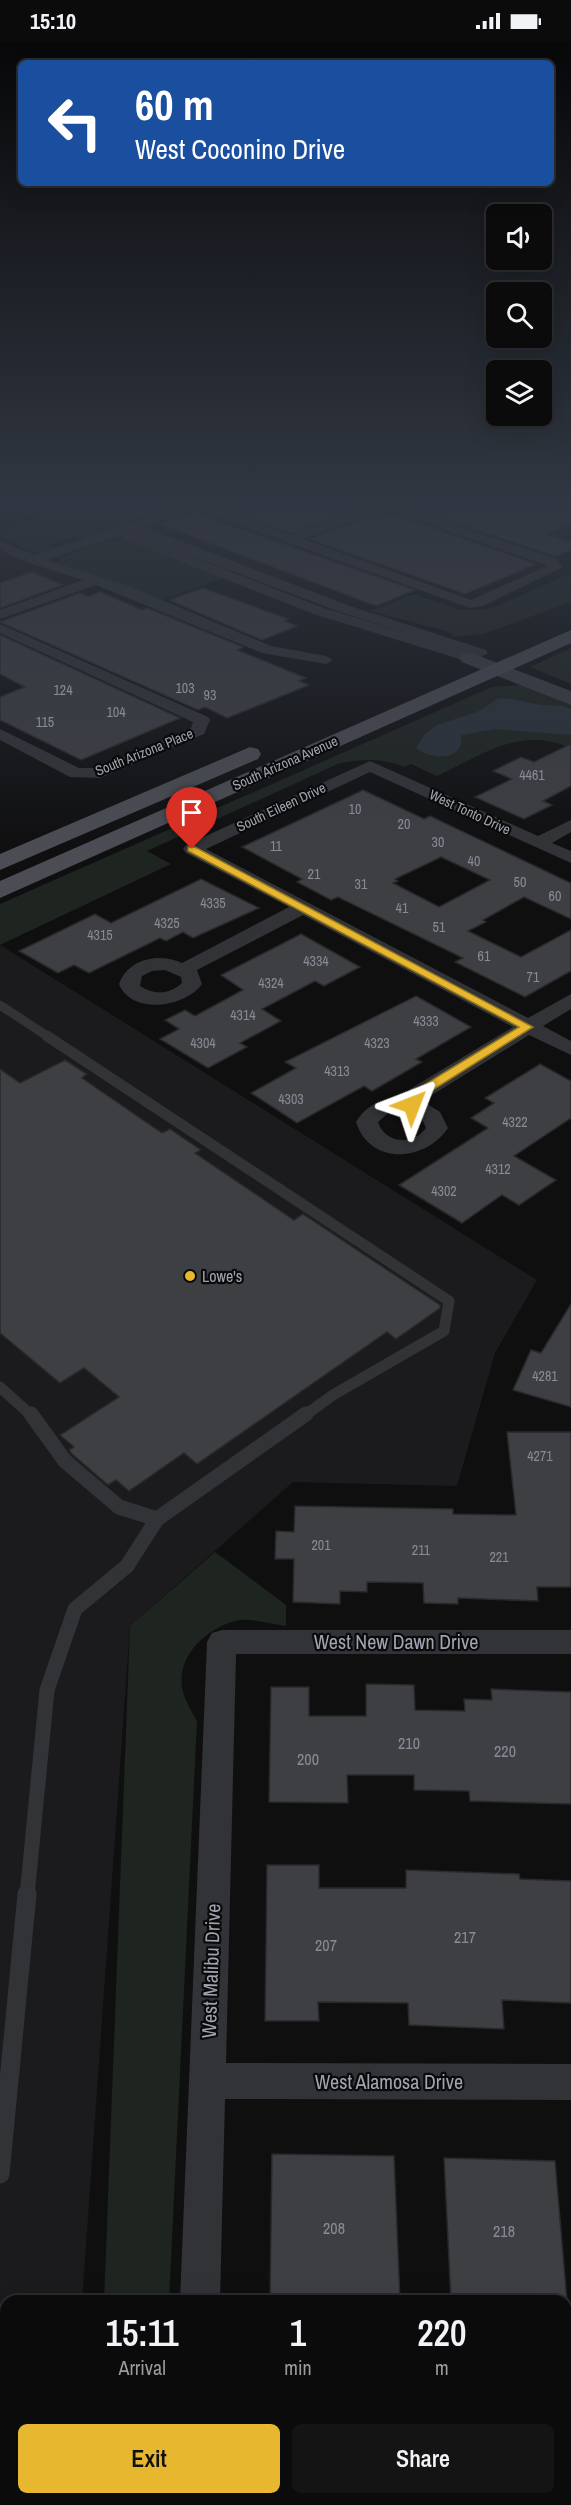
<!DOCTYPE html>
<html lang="en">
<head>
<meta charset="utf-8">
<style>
	body { margin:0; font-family:"Archivo Narrow",sans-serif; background:#141415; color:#f1f3f6; height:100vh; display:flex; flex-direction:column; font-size:22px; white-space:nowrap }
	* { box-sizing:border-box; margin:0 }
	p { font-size:20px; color:#9a9b9d }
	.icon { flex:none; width:33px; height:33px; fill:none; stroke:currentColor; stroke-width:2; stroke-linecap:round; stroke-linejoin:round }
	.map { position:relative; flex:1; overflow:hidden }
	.sheet { position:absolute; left:0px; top:2253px; width:572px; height:210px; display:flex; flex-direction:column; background:#0b0b0c; border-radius:18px 18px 0 0; box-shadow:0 6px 24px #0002,0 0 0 2px #2b2b2d }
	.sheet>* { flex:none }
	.guide { position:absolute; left:18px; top:18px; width:536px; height:126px; border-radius:9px; box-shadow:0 6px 24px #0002,0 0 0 2px #2b2b2d; background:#1a4fa0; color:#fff; overflow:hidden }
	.controls { position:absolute; left:486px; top:162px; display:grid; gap:12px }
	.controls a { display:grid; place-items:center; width:66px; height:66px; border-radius:9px; background:#0b0b0c; box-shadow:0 6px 24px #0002,0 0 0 2px #2b2b2d; font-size:30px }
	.pin { position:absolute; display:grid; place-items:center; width:51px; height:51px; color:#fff; margin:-62px -26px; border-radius:50% 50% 50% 0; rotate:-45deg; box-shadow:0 0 6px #0007 }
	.pin .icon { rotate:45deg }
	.me { position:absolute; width:66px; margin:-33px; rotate:45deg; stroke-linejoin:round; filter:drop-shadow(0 0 4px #0008) }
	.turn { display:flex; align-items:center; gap:21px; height:126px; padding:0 18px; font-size:27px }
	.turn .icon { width:78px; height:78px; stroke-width:2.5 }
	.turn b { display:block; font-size:42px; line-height:51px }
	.eta { display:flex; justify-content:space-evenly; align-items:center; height:102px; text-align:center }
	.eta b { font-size:36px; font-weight:600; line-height:42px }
	.cta { display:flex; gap:12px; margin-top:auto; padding:12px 18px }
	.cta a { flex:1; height:69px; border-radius:9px; background:#e7b730; color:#111; font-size:24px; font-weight:600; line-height:69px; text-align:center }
	.cta a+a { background:#141415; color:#f1f3f6 }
	.status { display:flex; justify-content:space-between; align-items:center; height:42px; padding:0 30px; background:#0b0b0c; direction:ltr }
	.status svg { height:16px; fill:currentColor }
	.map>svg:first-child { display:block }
</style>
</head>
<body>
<div class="status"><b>15:10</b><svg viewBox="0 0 49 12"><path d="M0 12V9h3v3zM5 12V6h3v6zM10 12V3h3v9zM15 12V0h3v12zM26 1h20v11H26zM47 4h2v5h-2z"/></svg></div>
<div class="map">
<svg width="571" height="2463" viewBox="0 0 571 2463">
	<rect width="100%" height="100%" fill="#0f0f10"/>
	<!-- built -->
	<path fill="#1b1b1d" d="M0 903 537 1238 495 1311 457 1444 293 1440 130 1584 82 2259H6V2457H68V2463H0Z"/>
	<!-- green -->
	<path fill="#1e241f" d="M0 463H100L114 468 129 463H176L173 467 162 468 87 496 75 494 50 503 54 507 38 512 0 496V490L36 478Z
		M126 497 165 512 170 517 226 535 160 559 113 539 58 521 62 515 105 500Z
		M571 531V560L483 592 454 595 446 589 370 569 413 552 460 568H476L495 565Z
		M571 606V642L530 625Z
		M521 643 571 663V706C519 684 484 712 437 734L411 722 405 725C382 716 364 717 340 721L147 809 171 822 0 903V862L492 645Z
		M215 1510 286 1563V1584C272 1582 254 1577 240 1578 210 1583 177 1612 182 1645 184 1657 191 1668 197 1679L169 2259H104L130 1584Z
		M96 2457H160V2463H96Z"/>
	<!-- water -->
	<path fill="#2b323a" d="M499 656C515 656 527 661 542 663 554 664 560 662 571 667V693L495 687 461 693C465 720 430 718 416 706L425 692 437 683 477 670Z"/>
	<!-- building -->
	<path fill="#3e3f43" stroke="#29292c" stroke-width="1.5" fill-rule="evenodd" d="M116 463H176L142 475Z
		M230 463H358L362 465 291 491 222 466Z
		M426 463H562L571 466V482L546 492 571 500V508L555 514 415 467Z
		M195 469 200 473 415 548 376 564 160 482Z
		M380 471 392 475 397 474 536 522 465 552 310 497Z
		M32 530 62 543 0 566V541Z
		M203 546 288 577 284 579 297 584 262 598 169 558Z
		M100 550 142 568 147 566 243 605 237 608 306 636 299 639 309 643 227 676 205 665 198 668 0 580 80 551 88 555Z
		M0 593 180 676 81 718 0 678V655L25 645 0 632Z
		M571 702V744L543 759 552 763 524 777 475 755 512 737 493 729 521 715 534 720Z
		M363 748 424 777 430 774 571 841V877L524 855 483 878 486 880 468 889 521 915 571 888V929L525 955 455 920 463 916 338 855 331 858 297 840 302 837 242 805ZM441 815 490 838 439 865 393 841 398 839 395 837Z
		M201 837 259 866 193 896 183 890 166 899 160 896 89 931 74 923 58 931 19 909 95 872 111 881Z
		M301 892 360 925 324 944 315 939 262 967 281 979 240 1001 247 1005 208 1026 160 997 179 987 165 978 185 968 195 974 243 948 221 933Z
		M416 954 471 985 416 1017 422 1020 372 1049 364 1044 297 1081 251 1051 296 1026 285 1020Z
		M65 1018 87 1032 82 1036 162 1091 170 1087 201 1108 195 1111 294 1178 303 1172 440 1263V1266L396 1297 387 1290 197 1422 184 1411 129 1449 116 1438 108 1443 72 1412 69 1408 74 1405 60 1393 119 1355 84 1326 60 1341 0 1291V1027L20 1041Z
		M540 1022 571 1039V1076L514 1114 556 1138 519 1163 502 1153 462 1181 399 1143 488 1086 471 1076 494 1061 485 1056Z
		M571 1262V1365L513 1348 531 1308 541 1311Z
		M507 1390H571V1545H537L538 1559 458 1556V1562L424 1561 423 1541 367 1540V1550L340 1549V1562L293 1560 294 1517H275L276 1489 294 1490 295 1464 453 1467V1472L516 1473Z
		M366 1642 414 1643 415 1668 465 1669 464 1657 492 1658 491 1647 571 1650V1762L470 1759 469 1749 414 1748V1733H347L348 1761 269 1760 271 1645H309V1674H366Z
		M267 1823H319V1846H406V1828L519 1832 520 1837 571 1839V1961L502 1958 504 1987 409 1983 408 1961 318 1960 319 1979H265Z
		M272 2112 394 2114 400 2259H270Z
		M444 2116 555 2119 567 2259H451Z"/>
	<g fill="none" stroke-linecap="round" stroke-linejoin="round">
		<!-- path -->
		<path stroke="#36373c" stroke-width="2" stroke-dasharray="1.5 3" stroke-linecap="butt" d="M25 463 47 476 40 481V486L55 494"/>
		<!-- lane-far3 -->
		<path stroke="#323337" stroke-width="9" d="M0 963 50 996"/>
		<!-- lane-far2 -->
		<path stroke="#323337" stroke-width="11" d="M47 994 449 1259 444 1289 333 1353 304 1374
			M0 1345 32 1374"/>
		<!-- lane-far1 -->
		<path stroke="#323337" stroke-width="15" d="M31 1372 65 1419 119 1465 157 1477
			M27 1854 47 1648 75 1567 127 1524 157 1477 306 1372"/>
		<!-- lane -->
		<path stroke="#323337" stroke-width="19" d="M0 2132 27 1852"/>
		<!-- street -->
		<path fill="#323337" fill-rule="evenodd" d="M183 463H207L291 493 373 463H397L556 517 563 525 483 564 470 566 195 467 144 485 350 564 486 608 488 611 481 615 475 614 474 619 469 620 314 572 123 497 121 493 47 518 129 544 271 604 326 614 333 618 326 622 262 611 96 543 0 577V568L83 538 29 521 0 508V499L35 513ZM385 467 546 523 547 524 471 558 303 497ZM134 492 340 570 409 592 324 566Z
			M0 582 208 675 210 678 204 692 100 736 70 735 0 698V687L79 726H98L191 686 193 680 0 591Z
			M370 719 538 794 571 778V790L552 801 571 809V821L370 730 206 807 528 976 571 952V967L543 984 571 999V1013L529 993 427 1056 424 1060 440 1070 448 1086C425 1120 370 1124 356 1080 366 1063 385 1054 405 1056L410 1047 513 985 303 873 197 928 202 942C186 965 132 974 119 942 128 917 158 910 182 921L289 865 186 811 183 807 186 803ZM165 928 181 935 182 941C169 953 154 953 140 944L142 934 152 929ZM400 1068 421 1075 426 1086C413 1104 385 1102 378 1080L388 1071Z
			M222 1588H571V1612H236L226 2021 571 2022V2058L225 2057 220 2259H180L207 1600 212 1591Z
			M172 2457H214V2463H172Z"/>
		<!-- secondary -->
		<path fill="#3e3f45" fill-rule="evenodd" d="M469 610 571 649V663L462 620 459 616 462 612Z"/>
		<!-- primary -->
		<path fill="#4c4d54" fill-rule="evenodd" d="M571 588V601L0 856V839Z
			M250 705 258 707 261 712 258 717 0 828V812Z"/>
	</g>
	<!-- sky -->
	<linearGradient id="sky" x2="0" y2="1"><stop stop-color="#080809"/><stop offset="0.57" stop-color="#313742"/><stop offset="1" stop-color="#313742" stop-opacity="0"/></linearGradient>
	<rect width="571" height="808" fill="url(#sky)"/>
	<!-- route -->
	<path fill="#e7b730" stroke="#96771f" stroke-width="1.5" d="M188 805H195L533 985 423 1054 416 1066H407L406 1063 414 1049 519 985 188 809Z"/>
	<!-- markers -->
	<circle fill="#e7b730" stroke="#0a0a0b" stroke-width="2" cx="190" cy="1234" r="6"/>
	<g text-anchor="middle" stroke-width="4.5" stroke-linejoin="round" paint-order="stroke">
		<!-- number labels -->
		<g font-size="14" fill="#888b95">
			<text x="185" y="651">103</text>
			<text x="63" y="653">124</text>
			<text x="210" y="658">93</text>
			<text x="116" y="675">104</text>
			<text x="45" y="685">115</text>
			<text x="532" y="738">4461</text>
			<text x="355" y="772">10</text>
			<text x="404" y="787">20</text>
			<text x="438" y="805">30</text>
			<text x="276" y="809">11</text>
			<text x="474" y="824">40</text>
			<text x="314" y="837">21</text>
			<text x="520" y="845">50</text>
			<text x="361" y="847">31</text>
			<text x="555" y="859">60</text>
			<text x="213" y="866">4335</text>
			<text x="402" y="871">41</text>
			<text x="167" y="886">4325</text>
			<text x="439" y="890">51</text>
			<text x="100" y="898">4315</text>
			<text x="484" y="919">61</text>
			<text x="316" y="924">4334</text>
			<text x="533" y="940">71</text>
			<text x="271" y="946">4324</text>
			<text x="243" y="978">4314</text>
			<text x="426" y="984">4333</text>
			<text x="203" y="1006">4304</text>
			<text x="377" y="1006">4323</text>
			<text x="337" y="1034">4313</text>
			<text x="291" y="1062">4303</text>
			<text x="515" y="1085">4322</text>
			<text x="498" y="1132">4312</text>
			<text x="444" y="1154">4302</text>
			<text x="545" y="1339">4281</text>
			<text x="540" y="1419">4271</text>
			<text x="321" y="1508">201</text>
			<text x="421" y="1513">211</text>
			<text x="499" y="1520">221</text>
		</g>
		<!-- far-street labels -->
		<g font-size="14" fill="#a1a4b0" stroke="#0a0a0b">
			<text transform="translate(144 710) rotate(-22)" y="5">South Arizona Place</text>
			<text transform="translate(285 721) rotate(-24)" y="5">South Arizona Avenue</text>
			<text transform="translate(281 765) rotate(-25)" y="5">South Eileen Drive</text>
			<text transform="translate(470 770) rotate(25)" y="5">West Tonto Drive</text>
		</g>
		<!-- poi labels -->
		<g font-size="16" fill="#a1a4b0" stroke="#0a0a0b" text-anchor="start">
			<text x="202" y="1240">Lowe's</text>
		</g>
		<!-- near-number labels -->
		<g font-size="16" fill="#888b95">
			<text x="409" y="1707">210</text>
			<text x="505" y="1715">220</text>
			<text x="308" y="1723">200</text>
			<text x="465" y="1901">217</text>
			<text x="326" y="1909">207</text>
			<text x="334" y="2192">208</text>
			<text x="504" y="2195">218</text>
		</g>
		<!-- near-street labels -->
		<g font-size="20" fill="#a1a4b0" stroke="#0a0a0b">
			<text x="396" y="1607">West New Dawn Drive</text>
			<text transform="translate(211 1929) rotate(-88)" y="7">West Malibu Drive</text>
			<text x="389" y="2047">West Alamosa Drive</text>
		</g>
	</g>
</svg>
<div class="controls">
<a><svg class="icon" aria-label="sound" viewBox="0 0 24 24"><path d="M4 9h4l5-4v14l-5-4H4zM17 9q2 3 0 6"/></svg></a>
<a><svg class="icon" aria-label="search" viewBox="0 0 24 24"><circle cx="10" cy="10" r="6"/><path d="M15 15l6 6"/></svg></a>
<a><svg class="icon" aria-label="layers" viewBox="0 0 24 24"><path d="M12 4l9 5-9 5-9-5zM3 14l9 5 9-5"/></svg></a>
</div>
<div class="pin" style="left:192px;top:807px;background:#d93025"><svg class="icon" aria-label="arrive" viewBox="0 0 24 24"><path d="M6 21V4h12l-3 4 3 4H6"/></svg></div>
<svg class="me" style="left:412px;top:1063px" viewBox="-20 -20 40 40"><path d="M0-17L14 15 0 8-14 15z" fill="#e7b730" stroke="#fff" stroke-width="4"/></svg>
<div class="guide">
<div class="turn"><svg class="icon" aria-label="left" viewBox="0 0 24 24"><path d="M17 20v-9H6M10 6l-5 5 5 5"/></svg><div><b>60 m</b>West Coconino Drive</div></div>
</div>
<section class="sheet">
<div class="eta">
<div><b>15:11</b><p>Arrival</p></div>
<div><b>1</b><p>min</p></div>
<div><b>220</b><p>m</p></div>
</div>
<div class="cta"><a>Exit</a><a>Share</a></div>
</section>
</div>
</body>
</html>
